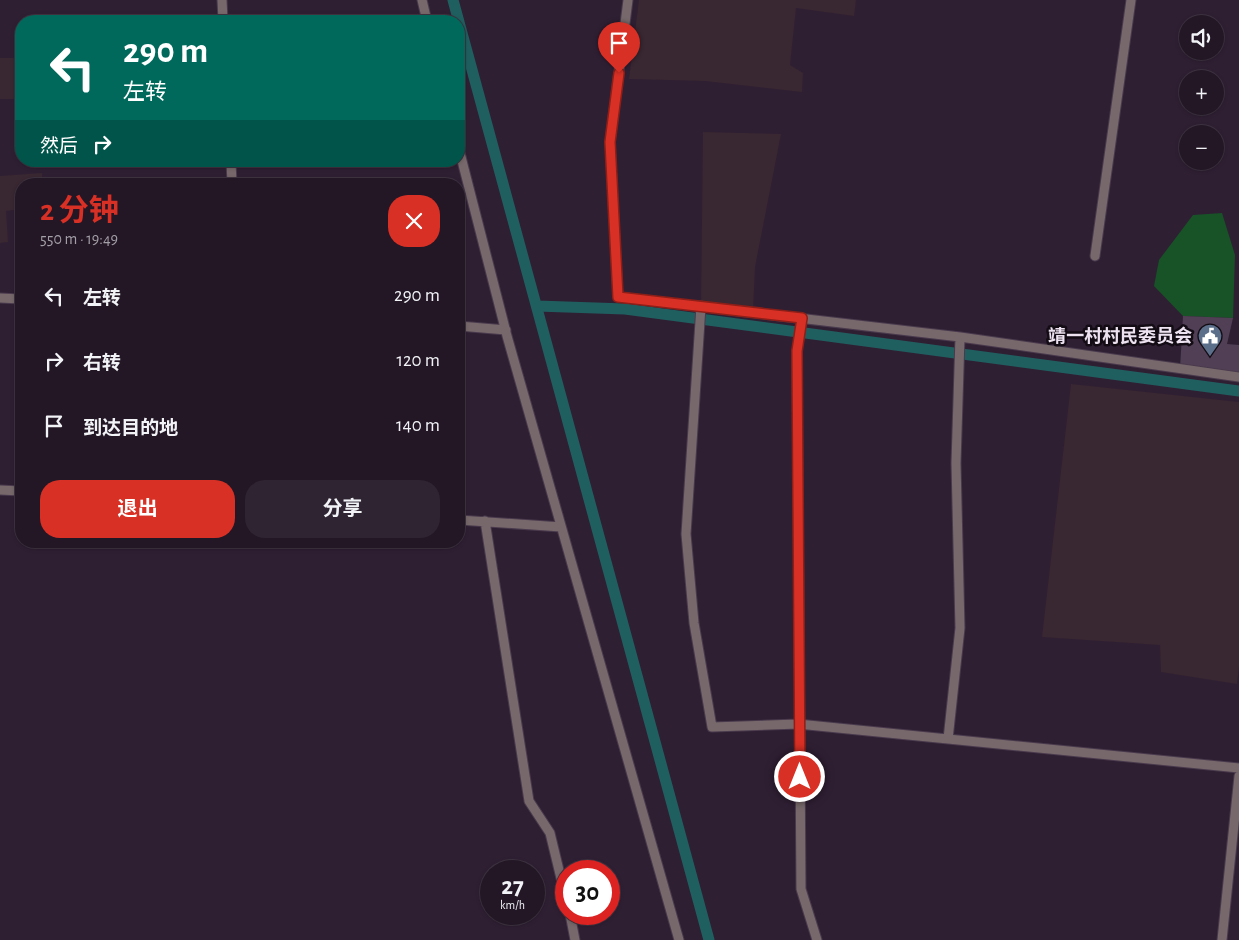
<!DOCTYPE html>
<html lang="zh">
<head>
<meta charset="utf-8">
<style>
	body { margin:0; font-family:"Alegreya Sans","Noto Sans SC",sans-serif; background:#2f2432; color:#f1f3f6; height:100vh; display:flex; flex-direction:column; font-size:19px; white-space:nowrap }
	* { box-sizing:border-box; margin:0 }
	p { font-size:16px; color:#a39fa7 }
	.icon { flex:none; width:28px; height:28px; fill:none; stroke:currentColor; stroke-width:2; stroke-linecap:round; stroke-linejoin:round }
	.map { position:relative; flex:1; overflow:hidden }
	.details { position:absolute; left:15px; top:178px; width:450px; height:370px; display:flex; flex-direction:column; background:#231726; border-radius:20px; box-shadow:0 1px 4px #0004,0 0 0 1px #403643 }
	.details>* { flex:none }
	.guide { position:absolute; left:15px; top:15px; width:450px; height:152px; border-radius:20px; box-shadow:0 1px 4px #0004,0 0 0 1px #403643; background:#00695c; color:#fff; overflow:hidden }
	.tools { position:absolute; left:1179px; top:15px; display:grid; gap:10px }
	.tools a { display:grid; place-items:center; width:45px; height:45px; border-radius:50%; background:#231726; box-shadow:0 1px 4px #0004,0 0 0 1px #403643; font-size:25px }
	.speed { position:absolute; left:480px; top:860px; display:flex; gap:10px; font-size:25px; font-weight:700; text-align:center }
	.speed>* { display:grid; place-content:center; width:65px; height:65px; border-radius:50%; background:#231726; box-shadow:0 1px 4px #0004,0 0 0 1px #403643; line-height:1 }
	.speed small { font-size:12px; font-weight:400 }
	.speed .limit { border:8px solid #d22; background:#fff; color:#111 }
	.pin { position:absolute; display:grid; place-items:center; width:42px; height:42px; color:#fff; margin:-51px -21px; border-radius:50% 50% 50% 0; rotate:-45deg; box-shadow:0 0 5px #0007 }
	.pin .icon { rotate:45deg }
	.me { position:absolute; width:55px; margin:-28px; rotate:0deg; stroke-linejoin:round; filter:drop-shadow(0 0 4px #0008) }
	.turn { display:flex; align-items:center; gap:18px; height:105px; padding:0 25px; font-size:22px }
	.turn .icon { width:65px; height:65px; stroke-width:2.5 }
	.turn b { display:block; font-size:35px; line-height:42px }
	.then { display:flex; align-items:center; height:48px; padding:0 25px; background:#0003; gap:10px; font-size:19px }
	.round { display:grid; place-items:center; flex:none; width:52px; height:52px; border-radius:20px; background:#2f2432 }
	.overview { display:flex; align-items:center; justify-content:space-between; height:85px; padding:0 25px }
	h1 { font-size:30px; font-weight:700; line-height:38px; color:#d93025 }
	.cta { display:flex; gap:10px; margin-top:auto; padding:10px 25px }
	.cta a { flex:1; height:58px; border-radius:20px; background:#d93025; color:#fff; font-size:20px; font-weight:700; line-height:58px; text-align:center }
	.cta a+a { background:#2f2432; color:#f1f3f6 }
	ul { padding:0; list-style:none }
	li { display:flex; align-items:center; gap:15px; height:65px; padding:0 25px }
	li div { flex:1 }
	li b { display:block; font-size:19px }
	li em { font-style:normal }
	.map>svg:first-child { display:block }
</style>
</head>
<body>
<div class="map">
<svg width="1239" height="940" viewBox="0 0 1239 940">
	<rect width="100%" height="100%" fill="#2f1f33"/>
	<!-- industrial -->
	<path fill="#392731" d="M639 0H856L854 16 796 8 790 65 803 73 802 92 705 81 629 79Z
		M0 58H21V99H0Z
		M703 132 781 134 755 267 753 312 701 306Z
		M42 173V184H21V209L6 211 8 242 0 243V176Z
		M1071 384 1239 402V667L1237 684 1161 672 1160 645 1042 637Z"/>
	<!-- green -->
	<path fill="#175326" d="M1222 213 1235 255 1233 318 1183 316 1154 286 1159 260 1193 215Z"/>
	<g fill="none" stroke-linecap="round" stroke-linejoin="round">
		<!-- canal -->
		<path stroke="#205f60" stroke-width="11" d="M453 0 709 940
			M537 306 625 309 1239 391"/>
	</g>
	<!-- building -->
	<path fill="#514055" d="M1183 316 1233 318 1227 344 1239 345V377L1180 369Z"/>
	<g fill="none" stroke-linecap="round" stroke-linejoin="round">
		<defs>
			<path id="street" d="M222 0 223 21
				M422 0 427 21
				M628 0 610 142 618 297 960 337 1239 377
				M459 149 507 336 679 940
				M231 161 232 184
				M1095 256 1131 0
				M0 298 21 299
				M701 306 686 534 694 623 712 727 798 724 1239 768
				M802 318 797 351 801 889 817 940
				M459 326 506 330
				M0 490 21 491
				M459 520 561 527
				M485 521 529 801 550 833 566 899
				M948 739 960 628 956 463 960 337
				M570 914 575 940
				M1222 940 1239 776"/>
		</defs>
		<!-- street casing -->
		<use href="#street" stroke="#4a3a4d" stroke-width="11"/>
		<!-- street -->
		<use href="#street" stroke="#77696b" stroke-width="9"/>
	</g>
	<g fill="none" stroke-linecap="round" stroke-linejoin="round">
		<defs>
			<path id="route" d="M619 73 610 142 618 297 802 318 797 351 800 777"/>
		</defs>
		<!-- route casing -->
		<use href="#route" stroke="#8d1f18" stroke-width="12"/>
		<!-- route -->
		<use href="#route" stroke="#d93025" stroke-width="9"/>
	</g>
	<!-- icons -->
	<defs>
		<symbol id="civic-pin" viewBox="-11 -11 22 30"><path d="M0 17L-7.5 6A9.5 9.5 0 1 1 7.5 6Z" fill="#5c6f8a" stroke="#130c15"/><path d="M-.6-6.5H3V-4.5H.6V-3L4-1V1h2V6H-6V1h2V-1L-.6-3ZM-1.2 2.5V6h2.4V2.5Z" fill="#fff"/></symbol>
	</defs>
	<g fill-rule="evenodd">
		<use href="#civic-pin" x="1196" y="322" width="28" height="38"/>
	</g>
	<g text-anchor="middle" stroke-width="5" stroke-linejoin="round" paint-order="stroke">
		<!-- poi labels -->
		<g font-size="18" font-weight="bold" fill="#ede3f0" stroke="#130c15" text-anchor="end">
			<text x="1192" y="342">靖一村村民委员会</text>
		</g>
	</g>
</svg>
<div class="tools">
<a><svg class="icon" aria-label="sound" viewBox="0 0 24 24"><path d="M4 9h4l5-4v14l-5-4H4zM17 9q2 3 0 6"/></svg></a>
<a>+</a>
<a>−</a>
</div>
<div class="speed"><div>27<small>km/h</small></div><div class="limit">30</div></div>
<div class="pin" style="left:619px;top:73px;background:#d93025"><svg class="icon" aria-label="arrive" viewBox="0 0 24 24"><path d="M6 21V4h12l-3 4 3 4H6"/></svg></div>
<svg class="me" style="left:800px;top:777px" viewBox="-20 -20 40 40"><circle r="17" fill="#d93025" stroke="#fff" stroke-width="3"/><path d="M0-11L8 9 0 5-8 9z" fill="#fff"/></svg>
<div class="guide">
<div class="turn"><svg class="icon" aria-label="left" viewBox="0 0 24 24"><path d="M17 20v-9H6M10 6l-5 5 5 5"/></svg><div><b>290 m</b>左转</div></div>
<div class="then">然后<svg class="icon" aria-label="right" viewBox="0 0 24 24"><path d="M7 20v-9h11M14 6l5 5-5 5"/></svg></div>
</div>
<section class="details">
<div class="overview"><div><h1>2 分钟</h1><p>550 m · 19:49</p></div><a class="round" style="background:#d93025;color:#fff"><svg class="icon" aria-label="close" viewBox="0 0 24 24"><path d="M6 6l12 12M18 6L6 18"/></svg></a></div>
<ul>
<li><svg class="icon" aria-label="left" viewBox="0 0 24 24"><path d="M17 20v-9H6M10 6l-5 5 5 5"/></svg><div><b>左转</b></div><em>290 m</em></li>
<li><svg class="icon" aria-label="right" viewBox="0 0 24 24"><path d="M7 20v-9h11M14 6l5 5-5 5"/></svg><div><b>右转</b></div><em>120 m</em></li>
<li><svg class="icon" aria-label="arrive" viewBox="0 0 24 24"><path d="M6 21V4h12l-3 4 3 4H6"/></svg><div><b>到达目的地</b></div><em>140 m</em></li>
</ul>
<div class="cta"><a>退出</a><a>分享</a></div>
</section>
</div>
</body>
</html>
